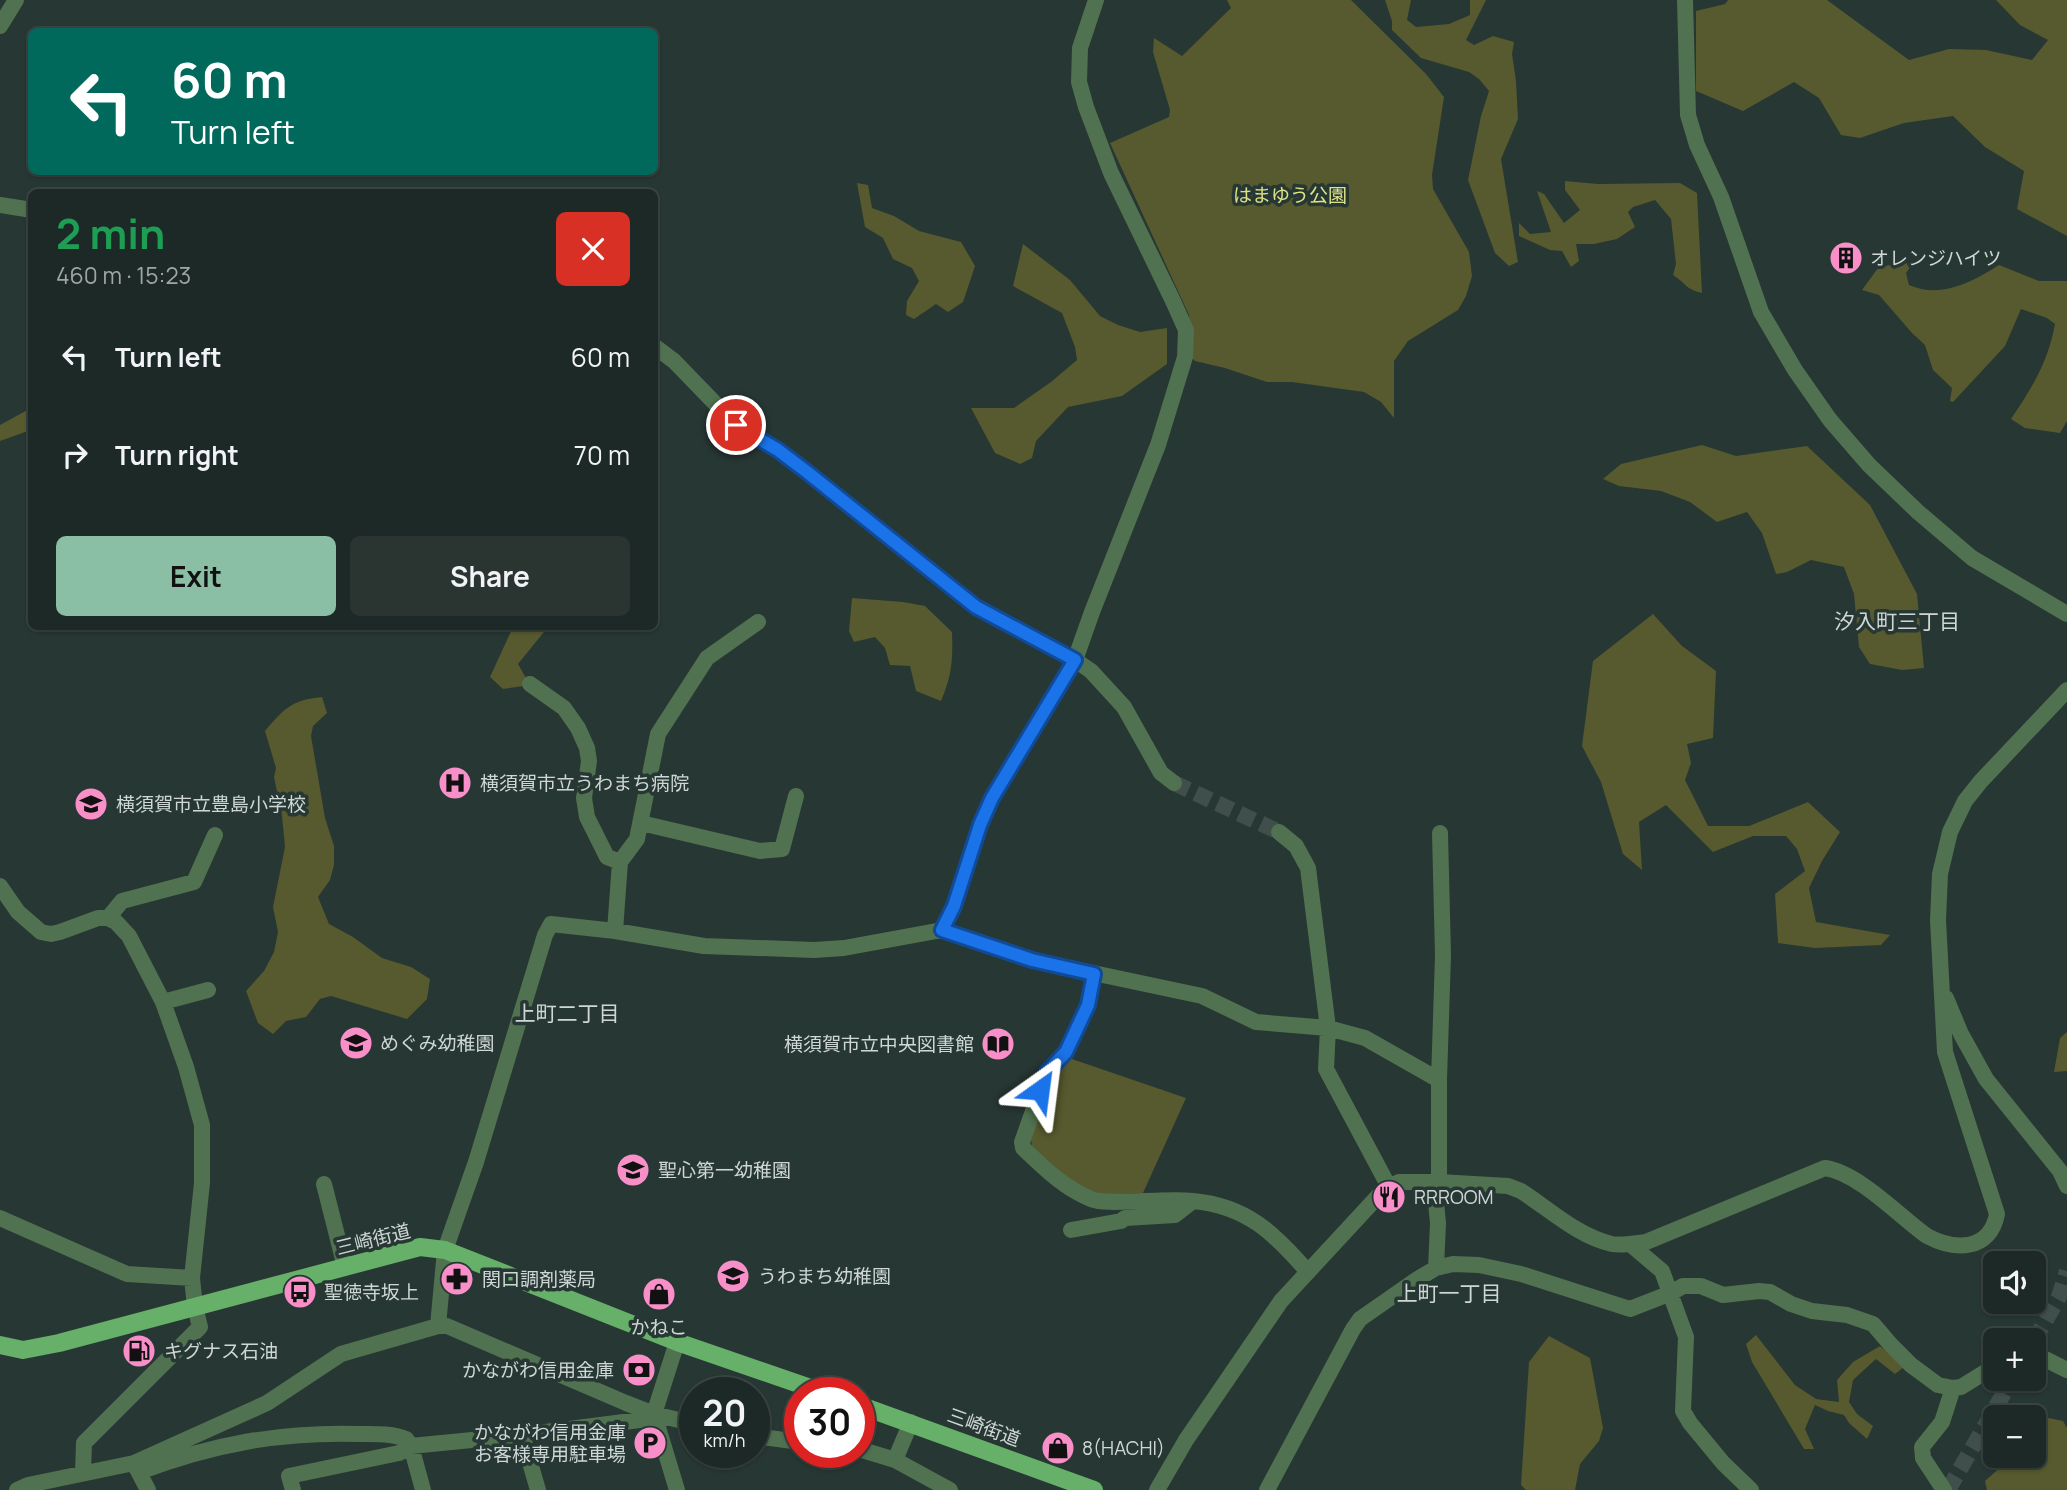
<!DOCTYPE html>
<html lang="en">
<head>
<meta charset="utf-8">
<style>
	body { margin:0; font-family:Manrope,"Noto Sans JP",sans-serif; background:#2a3532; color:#f1f3f6; height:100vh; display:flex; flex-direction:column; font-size:26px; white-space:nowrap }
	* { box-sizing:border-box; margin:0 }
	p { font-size:23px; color:#a0a6a7 }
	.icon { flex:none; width:38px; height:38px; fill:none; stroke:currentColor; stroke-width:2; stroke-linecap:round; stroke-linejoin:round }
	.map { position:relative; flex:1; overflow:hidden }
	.side { position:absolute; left:28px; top:189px; width:630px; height:441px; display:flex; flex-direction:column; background:#1d2926; border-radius:10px; box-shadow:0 2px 5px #0004,0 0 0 2px #3b4543 }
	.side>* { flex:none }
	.guide { position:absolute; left:28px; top:28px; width:630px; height:147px; border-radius:10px; box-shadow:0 2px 5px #0004,0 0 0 2px #3b4543; background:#00695c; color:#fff; overflow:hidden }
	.controls { position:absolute; left:1983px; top:1251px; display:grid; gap:14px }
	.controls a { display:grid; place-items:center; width:63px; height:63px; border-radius:10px; background:#1d2926; box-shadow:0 2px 5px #0004,0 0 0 2px #3b4543; font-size:35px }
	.speed { position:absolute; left:679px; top:1377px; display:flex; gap:14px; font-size:35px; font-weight:700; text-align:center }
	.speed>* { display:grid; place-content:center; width:91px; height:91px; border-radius:50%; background:#1d2926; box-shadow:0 2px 5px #0004,0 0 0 2px #3b4543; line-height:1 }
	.speed small { font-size:18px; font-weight:400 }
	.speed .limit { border:10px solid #d22; background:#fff; color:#111 }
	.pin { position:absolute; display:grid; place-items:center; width:60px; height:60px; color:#fff; margin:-30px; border:4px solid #fff; border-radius:50%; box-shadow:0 2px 7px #0007 }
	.me { position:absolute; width:77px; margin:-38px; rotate:31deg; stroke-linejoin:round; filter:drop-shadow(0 0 5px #0008) }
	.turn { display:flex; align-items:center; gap:24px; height:147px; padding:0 28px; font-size:32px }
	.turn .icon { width:91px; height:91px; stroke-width:2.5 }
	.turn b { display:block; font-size:49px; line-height:60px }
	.round { display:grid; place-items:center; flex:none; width:74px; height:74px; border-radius:10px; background:#2a3532 }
	.summary { display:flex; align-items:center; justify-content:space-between; height:119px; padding:0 28px }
	h1 { font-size:42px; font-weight:700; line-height:52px; color:#1e9e55 }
	.primary-button { display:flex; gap:14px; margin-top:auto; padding:14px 28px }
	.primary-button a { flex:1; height:80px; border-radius:10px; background:#8abfa5; color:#111; font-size:28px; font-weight:700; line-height:80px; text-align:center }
	.primary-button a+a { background:#2a3532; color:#f1f3f6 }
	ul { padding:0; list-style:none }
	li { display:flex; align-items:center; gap:21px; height:98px; padding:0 28px }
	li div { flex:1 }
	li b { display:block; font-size:26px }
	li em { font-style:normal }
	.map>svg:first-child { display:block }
</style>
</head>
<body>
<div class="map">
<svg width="2067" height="1490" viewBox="0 0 2067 1490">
	<rect width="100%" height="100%" fill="#273733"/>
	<!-- green -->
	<path fill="#57592e" d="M1227 0H1351L1426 74 1444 97 1432 175 1433 189 1469 252 1472 276 1466 296 1458 310 1408 341 1394 361V418L1381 402 1364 392 1292 382H1267L1225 368 1195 361 1192 358 1189 315 1110 143 1169 117 1170 110 1153 52 1154 38 1182 56 1231 8Z
		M1385 0H1411L1407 20 1416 27 1449 24 1470 15V0H1486L1466 40 1474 45 1493 36 1514 42 1512 54 1516 81 1518 119 1501 159 1518 262 1509 266 1495 253 1468 180 1481 116 1489 91 1479 79 1469 72 1421 58 1392 30V21Z
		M1728 0H1827L1909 60 1949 49 1986 50 2032 60 2048 40 2020 25 1996 0H2067V236L2017 209 2024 171 1985 147 1953 116 1904 123 1860 138 1841 135 1819 98 1794 82 1743 111 1696 91V11L1725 4Z
		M1565 181 1598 184 1680 183 1697 193 1702 293C1685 289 1687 284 1673 275L1676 264 1671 219 1655 200 1633 207 1628 212 1635 227 1617 239 1594 244H1576L1579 261 1571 267 1562 251 1550 250 1519 236V223L1530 234 1551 232 1537 191 1544 194 1564 223 1580 210 1565 190Z
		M857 183 868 185 872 208 894 216 919 231 961 242 975 266 963 302 948 312 936 304 914 319 906 315 907 301 919 281 912 268 893 259 883 238 865 227Z
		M1023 244 1070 280 1100 316 1118 325 1140 332 1167 328V364L1122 396 1068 407 1036 441 1032 458 1020 464 995 453 971 408H1014L1051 382 1077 360 1075 347 1062 313 1013 286Z
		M1905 261 1911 266 1906 273 1909 285C1941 299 1972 282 1999 265L2039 281H2067V421L2060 433 2025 428 2011 419C2032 388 2048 362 2055 324L2047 318 2021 309 2005 346 1953 402 1950 401 1952 388 1933 370 1925 345 1912 333 1879 295 1862 290 1878 268Z
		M31 408V430L0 441V425Z
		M1702 445 1736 456 1807 446 1870 505 1917 594 1924 668 1902 670 1870 664 1859 647 1854 594 1844 567 1811 560 1787 572 1776 574 1762 533 1747 512 1717 522 1690 502 1661 491 1619 486 1603 479 1621 464Z
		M852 598 903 602 925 606 952 632C953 660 952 675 941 701L916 691 910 666 890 665 885 648 875 637 854 642 849 631Z
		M1653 614 1682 646 1716 671 1713 738 1687 744 1691 763 1685 780 1708 826H1749L1808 802 1840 832 1822 861 1809 888 1816 922 1890 935 1881 945 1815 948 1778 943 1775 894 1805 871 1797 849 1786 836H1753L1713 852 1666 805 1639 822 1642 870 1623 854 1601 782 1582 746 1593 661Z
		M513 627H548L518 664 530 685 503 689 490 677Z
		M322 697 327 713 313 726 311 736 325 818 334 846V865L330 880 318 897 329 924 353 937 382 958 411 967 430 979 427 999 407 1019 331 996 320 999 306 1017 286 1021 273 1034 258 1023 246 991 264 971 274 952 278 932 273 907 285 847 282 816 274 777 276 768 265 731C284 709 291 700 322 697Z
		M2067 1032V1071L2054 1072 2060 1038Z
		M1069 1058 1186 1098 1143 1193 1106 1195 1080 1188 1032 1148 1031 1139 1053 1076 1067 1063Z
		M1756 1335 1795 1385 1816 1399 1839 1402 1837 1380 1853 1362 1880 1346 1904 1367 1895 1374 1876 1359 1853 1380 1849 1402 1857 1414 1873 1426 1867 1439 1849 1423 1844 1415 1828 1411 1815 1405 1805 1429 1814 1449H1804L1752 1362 1746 1344Z
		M1549 1336 1590 1358 1603 1428 1599 1441 1580 1464 1575 1490H1526L1521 1485 1529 1362Z
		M2039 1416 2063 1421 2067 1428V1490H1987L1985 1481 2013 1456H2034V1426Z"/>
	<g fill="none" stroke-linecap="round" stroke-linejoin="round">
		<!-- minor-tunnel -->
		<path stroke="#404f4b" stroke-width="16" stroke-dasharray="16 8" stroke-linecap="butt" d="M1174 783 1279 832
			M2034 1341 2059 1297 2067 1271
			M1948 1490 2012 1379"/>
		<!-- minor -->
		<path stroke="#507250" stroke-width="16" d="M1685 0 1688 115 1697 145 1721 197 1761 312 1795 370 1830 420 1869 465 1918 512 1972 558 2067 614
			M0 26 16 0
			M0 205 32 210
			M654 346 674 361 736 425 778 450 807 472 976 607 1075 660 1091 671 1124 707 1161 773 1174 783
			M530 684 564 708 578 728 587 748 589 761 584 798 587 817 607 857 620 862
			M641 823 760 851 782 849 796 796
			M1279 832 1296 846 1308 868 1328 1028 1326 1069 1389 1187 1399 1182H1439L1508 1186 1521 1191C1549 1209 1579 1237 1612 1244 1623 1246 1635 1243 1646 1242L1825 1168C1859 1173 1899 1216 1927 1236 1955 1251 1990 1251 1997 1214L1945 1052 1938 920 1940 874 1950 832 1965 801 1981 781 2067 690
			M0 886 18 912 41 932 51 934 60 932 98 918H108L116 922 129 936 163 1002 186 1067 202 1125V1183L192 1278 195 1307 200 1327 84 1443 83 1472
			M108 918 122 901 194 882 215 835
			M942 930 954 906 980 826 992 798 1075 660 1092 612 1158 445 1185 357 1186 330 1173 301 1111 173 1086 107 1079 82 1080 48 1096 0
			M615 931 620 862 637 839 658 734 707 658 758 622
			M1094 974 1088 1005 1066 1052 1047 1072 1022 1142 1023 1148C1044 1168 1064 1188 1091 1199 1103 1204 1131 1201 1144 1201 1160 1201 1177 1199 1193 1201 1247 1206 1274 1233 1308 1272
			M1946 998 1961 1034 1986 1079 2060 1171 2067 1186
			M163 1002 208 990
			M1434 1182 1438 1223 1436 1268
			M1439 1182V1080L1443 955 1440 833
			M324 1184 345 1267
			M0 1218 127 1274 192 1278
			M1071 1230 1121 1221 1125 1218 1175 1215 1193 1201
			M1630 1244 1662 1271 1686 1337 1683 1411 1690 1423 1723 1463 1751 1490
			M438 1326 445 1250 476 1162 545 935 551 924 615 931 704 946 814 950 844 948 942 930 1032 960 1202 996 1256 1022 1328 1028 1365 1038 1439 1080
			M677 1342 654 1414 677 1490
			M2034 1357 2045 1359 2067 1370
			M522 1435 538 1490
			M754 1436 800 1442
			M859 1449 895 1460 950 1490
			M895 1460 911 1422
			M135 1465 148 1490
			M139 1472C213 1444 279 1432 358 1434 373 1434 393 1433 406 1439L411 1446 423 1490
			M17 1490 28 1485 134 1463 267 1403 341 1354 438 1326H447L626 1403 654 1414 695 1424
			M293 1490 289 1476 399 1453 411 1446 522 1435 655 1418
			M1157 1490 1186 1440 1281 1301 1381 1193 1389 1187
			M1267 1490 1353 1329 1360 1319 1416 1280 1436 1268 1453 1264 1479 1265 1521 1274 1630 1309 1671 1293 1683 1286H1701L1723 1295 1759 1291 1770 1292 1791 1304 1812 1311 1847 1315 1873 1324 1891 1345 1911 1365 1938 1385 1953 1388 1961 1387 1995 1366
			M1944 1490 1923 1458 1922 1447 1942 1422 1953 1388"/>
		<!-- major -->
		<path stroke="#67b069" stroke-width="18" d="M0 1345 23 1350 59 1343 420 1247 445 1250 677 1342 825 1393
			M859 1405 1094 1490"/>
	</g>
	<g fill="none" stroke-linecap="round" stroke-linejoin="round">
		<defs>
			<path id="route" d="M736 425 778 450 807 472 976 607 1075 660 992 798 980 825 954 906 942 930 1032 960 1094 974 1088 1005 1066 1052 1047 1072 1040 1090"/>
		</defs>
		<!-- route casing -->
		<use href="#route" stroke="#114b97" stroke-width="18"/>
		<!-- route -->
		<use href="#route" stroke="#1a73e8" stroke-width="12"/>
	</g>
	<!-- icons -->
	<defs>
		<symbol id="building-disc" viewBox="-11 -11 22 22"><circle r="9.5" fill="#f98fc9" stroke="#273733"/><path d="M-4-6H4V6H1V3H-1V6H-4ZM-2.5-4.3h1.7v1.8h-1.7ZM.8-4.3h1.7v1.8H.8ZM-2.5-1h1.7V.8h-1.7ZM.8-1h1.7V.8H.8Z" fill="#111"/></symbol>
		<symbol id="hospital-disc" viewBox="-11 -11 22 22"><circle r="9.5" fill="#f98fc9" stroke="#273733"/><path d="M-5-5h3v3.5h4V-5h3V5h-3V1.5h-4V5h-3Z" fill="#111"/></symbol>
		<symbol id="school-disc" viewBox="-11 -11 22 22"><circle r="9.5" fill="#f98fc9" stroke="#273733"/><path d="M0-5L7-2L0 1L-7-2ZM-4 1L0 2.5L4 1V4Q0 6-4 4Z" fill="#111"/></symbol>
		<symbol id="library-disc" viewBox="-11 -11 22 22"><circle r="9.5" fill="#f98fc9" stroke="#273733"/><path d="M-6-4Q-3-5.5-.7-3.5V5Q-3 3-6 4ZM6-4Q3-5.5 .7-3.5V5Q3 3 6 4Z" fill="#111"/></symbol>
		<symbol id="restaurant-disc" viewBox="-11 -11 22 22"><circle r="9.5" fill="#f98fc9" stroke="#273733"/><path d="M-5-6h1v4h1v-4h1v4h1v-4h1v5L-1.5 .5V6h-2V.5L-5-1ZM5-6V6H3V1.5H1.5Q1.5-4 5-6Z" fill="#111"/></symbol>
		<symbol id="pharmacy-disc" viewBox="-11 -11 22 22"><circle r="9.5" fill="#f98fc9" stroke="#273733"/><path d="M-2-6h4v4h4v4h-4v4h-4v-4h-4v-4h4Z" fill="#111"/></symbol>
		<symbol id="bus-disc" viewBox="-11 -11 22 22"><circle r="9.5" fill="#f98fc9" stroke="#273733"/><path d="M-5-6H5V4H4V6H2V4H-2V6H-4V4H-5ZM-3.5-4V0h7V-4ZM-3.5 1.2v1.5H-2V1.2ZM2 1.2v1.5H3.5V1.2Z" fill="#111"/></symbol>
		<symbol id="shop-disc" viewBox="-11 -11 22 22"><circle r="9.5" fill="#f98fc9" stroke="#273733"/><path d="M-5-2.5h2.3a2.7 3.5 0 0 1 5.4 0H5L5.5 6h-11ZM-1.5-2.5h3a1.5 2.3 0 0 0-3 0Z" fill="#111"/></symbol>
		<symbol id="fuel-disc" viewBox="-11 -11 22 22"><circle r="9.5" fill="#f98fc9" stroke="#273733"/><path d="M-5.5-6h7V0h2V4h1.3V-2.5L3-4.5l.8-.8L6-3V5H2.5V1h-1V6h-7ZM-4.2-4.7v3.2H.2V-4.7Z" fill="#111"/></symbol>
		<symbol id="bank-disc" viewBox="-11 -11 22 22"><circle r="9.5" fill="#f98fc9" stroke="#273733"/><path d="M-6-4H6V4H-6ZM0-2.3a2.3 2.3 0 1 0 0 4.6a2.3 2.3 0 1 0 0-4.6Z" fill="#111"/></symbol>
		<symbol id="parking-disc" viewBox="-11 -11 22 22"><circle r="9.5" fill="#f98fc9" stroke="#273733"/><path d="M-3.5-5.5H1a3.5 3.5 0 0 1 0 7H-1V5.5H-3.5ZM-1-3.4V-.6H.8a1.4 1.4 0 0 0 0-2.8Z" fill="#111"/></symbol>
	</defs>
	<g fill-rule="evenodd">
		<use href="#building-disc" x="1827" y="239" width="38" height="38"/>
		<use href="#hospital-disc" x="436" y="764" width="38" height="38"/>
		<use href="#school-disc" x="72" y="785" width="38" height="38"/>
		<use href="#school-disc" x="337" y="1024" width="38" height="38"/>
		<use href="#library-disc" x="979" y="1025" width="38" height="38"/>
		<use href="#school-disc" x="614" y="1151" width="38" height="38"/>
		<use href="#restaurant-disc" x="1370" y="1178" width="38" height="38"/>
		<use href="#school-disc" x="714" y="1257" width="38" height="38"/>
		<use href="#pharmacy-disc" x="438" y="1260" width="38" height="38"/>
		<use href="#bus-disc" x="281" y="1273" width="38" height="38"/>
		<use href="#shop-disc" x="640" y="1275" width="38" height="38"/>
		<use href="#fuel-disc" x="120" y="1332" width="38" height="38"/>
		<use href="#bank-disc" x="620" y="1351" width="38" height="38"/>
		<use href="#parking-disc" x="631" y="1424" width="38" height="38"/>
		<use href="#shop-disc" x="1039" y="1429" width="38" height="38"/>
	</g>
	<g text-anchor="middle" stroke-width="7" stroke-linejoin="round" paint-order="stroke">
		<!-- park labels -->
		<g font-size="19" fill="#dde285" stroke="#273733">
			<text x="1290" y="202">はまゆう公園</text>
		</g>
		<!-- poi labels -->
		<g font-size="19" fill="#ced7d5" stroke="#273733" text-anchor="start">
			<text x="1870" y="265">オレンジハイツ</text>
			<text x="480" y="790">横須賀市立うわまち病院</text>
			<text x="116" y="811">横須賀市立豊島小学校</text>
			<text x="380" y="1050">めぐみ幼稚園</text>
			<text x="974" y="1051" text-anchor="end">横須賀市立中央図書館</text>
			<text x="658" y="1177">聖心第一幼稚園</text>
			<text x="1414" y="1204">RRROOM</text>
			<text x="758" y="1283">うわまち幼稚園</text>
			<text x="482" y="1286">関口調剤薬局</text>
			<text x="324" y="1299">聖徳寺坂上</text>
			<text x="659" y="1334" text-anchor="middle">かねこ</text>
			<text x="164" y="1358">キグナス石油</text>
			<text x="614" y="1377" text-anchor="end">かながわ信用金庫</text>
			<text x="626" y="1439" text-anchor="end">かながわ信用金庫<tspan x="626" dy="22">お客様専用駐車場</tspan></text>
			<text x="1082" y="1455">8(HACHI)</text>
		</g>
		<!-- street labels -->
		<g font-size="19" fill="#ced7d5" stroke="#273733">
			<text transform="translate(373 1239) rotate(-14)" y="7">三崎街道</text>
			<text transform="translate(984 1427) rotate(20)" y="7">三崎街道</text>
		</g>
		<!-- neighbourhood labels -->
		<g font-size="21" fill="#ced7d5" stroke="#273733">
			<text x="1897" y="629">汐入町三丁目</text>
			<text x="567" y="1021">上町二丁目</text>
			<text x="1449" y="1301">上町一丁目</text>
		</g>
	</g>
</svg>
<div class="controls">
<a><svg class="icon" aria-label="sound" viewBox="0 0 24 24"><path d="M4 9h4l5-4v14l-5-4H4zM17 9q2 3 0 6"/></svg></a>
<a>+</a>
<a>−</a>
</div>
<div class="speed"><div>20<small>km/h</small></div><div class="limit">30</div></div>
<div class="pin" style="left:736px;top:425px;background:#d93025"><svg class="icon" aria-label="arrive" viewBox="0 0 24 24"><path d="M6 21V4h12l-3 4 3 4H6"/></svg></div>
<svg class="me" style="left:1040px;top:1090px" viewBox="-20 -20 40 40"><path d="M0-17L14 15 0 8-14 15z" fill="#1a73e8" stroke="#fff" stroke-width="4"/></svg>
<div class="guide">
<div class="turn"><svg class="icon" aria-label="left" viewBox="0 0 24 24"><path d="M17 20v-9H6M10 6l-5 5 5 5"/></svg><div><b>60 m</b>Turn left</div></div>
</div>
<section class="side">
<div class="summary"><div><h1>2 min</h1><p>460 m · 15:23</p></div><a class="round" style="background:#d93025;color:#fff"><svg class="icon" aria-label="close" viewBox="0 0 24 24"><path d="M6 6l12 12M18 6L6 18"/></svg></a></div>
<ul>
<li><svg class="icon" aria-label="left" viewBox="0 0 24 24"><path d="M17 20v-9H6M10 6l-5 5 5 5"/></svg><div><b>Turn left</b></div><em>60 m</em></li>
<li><svg class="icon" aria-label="right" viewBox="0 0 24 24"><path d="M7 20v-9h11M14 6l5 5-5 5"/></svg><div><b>Turn right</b></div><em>70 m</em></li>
</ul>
<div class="primary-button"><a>Exit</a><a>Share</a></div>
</section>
</div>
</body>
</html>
